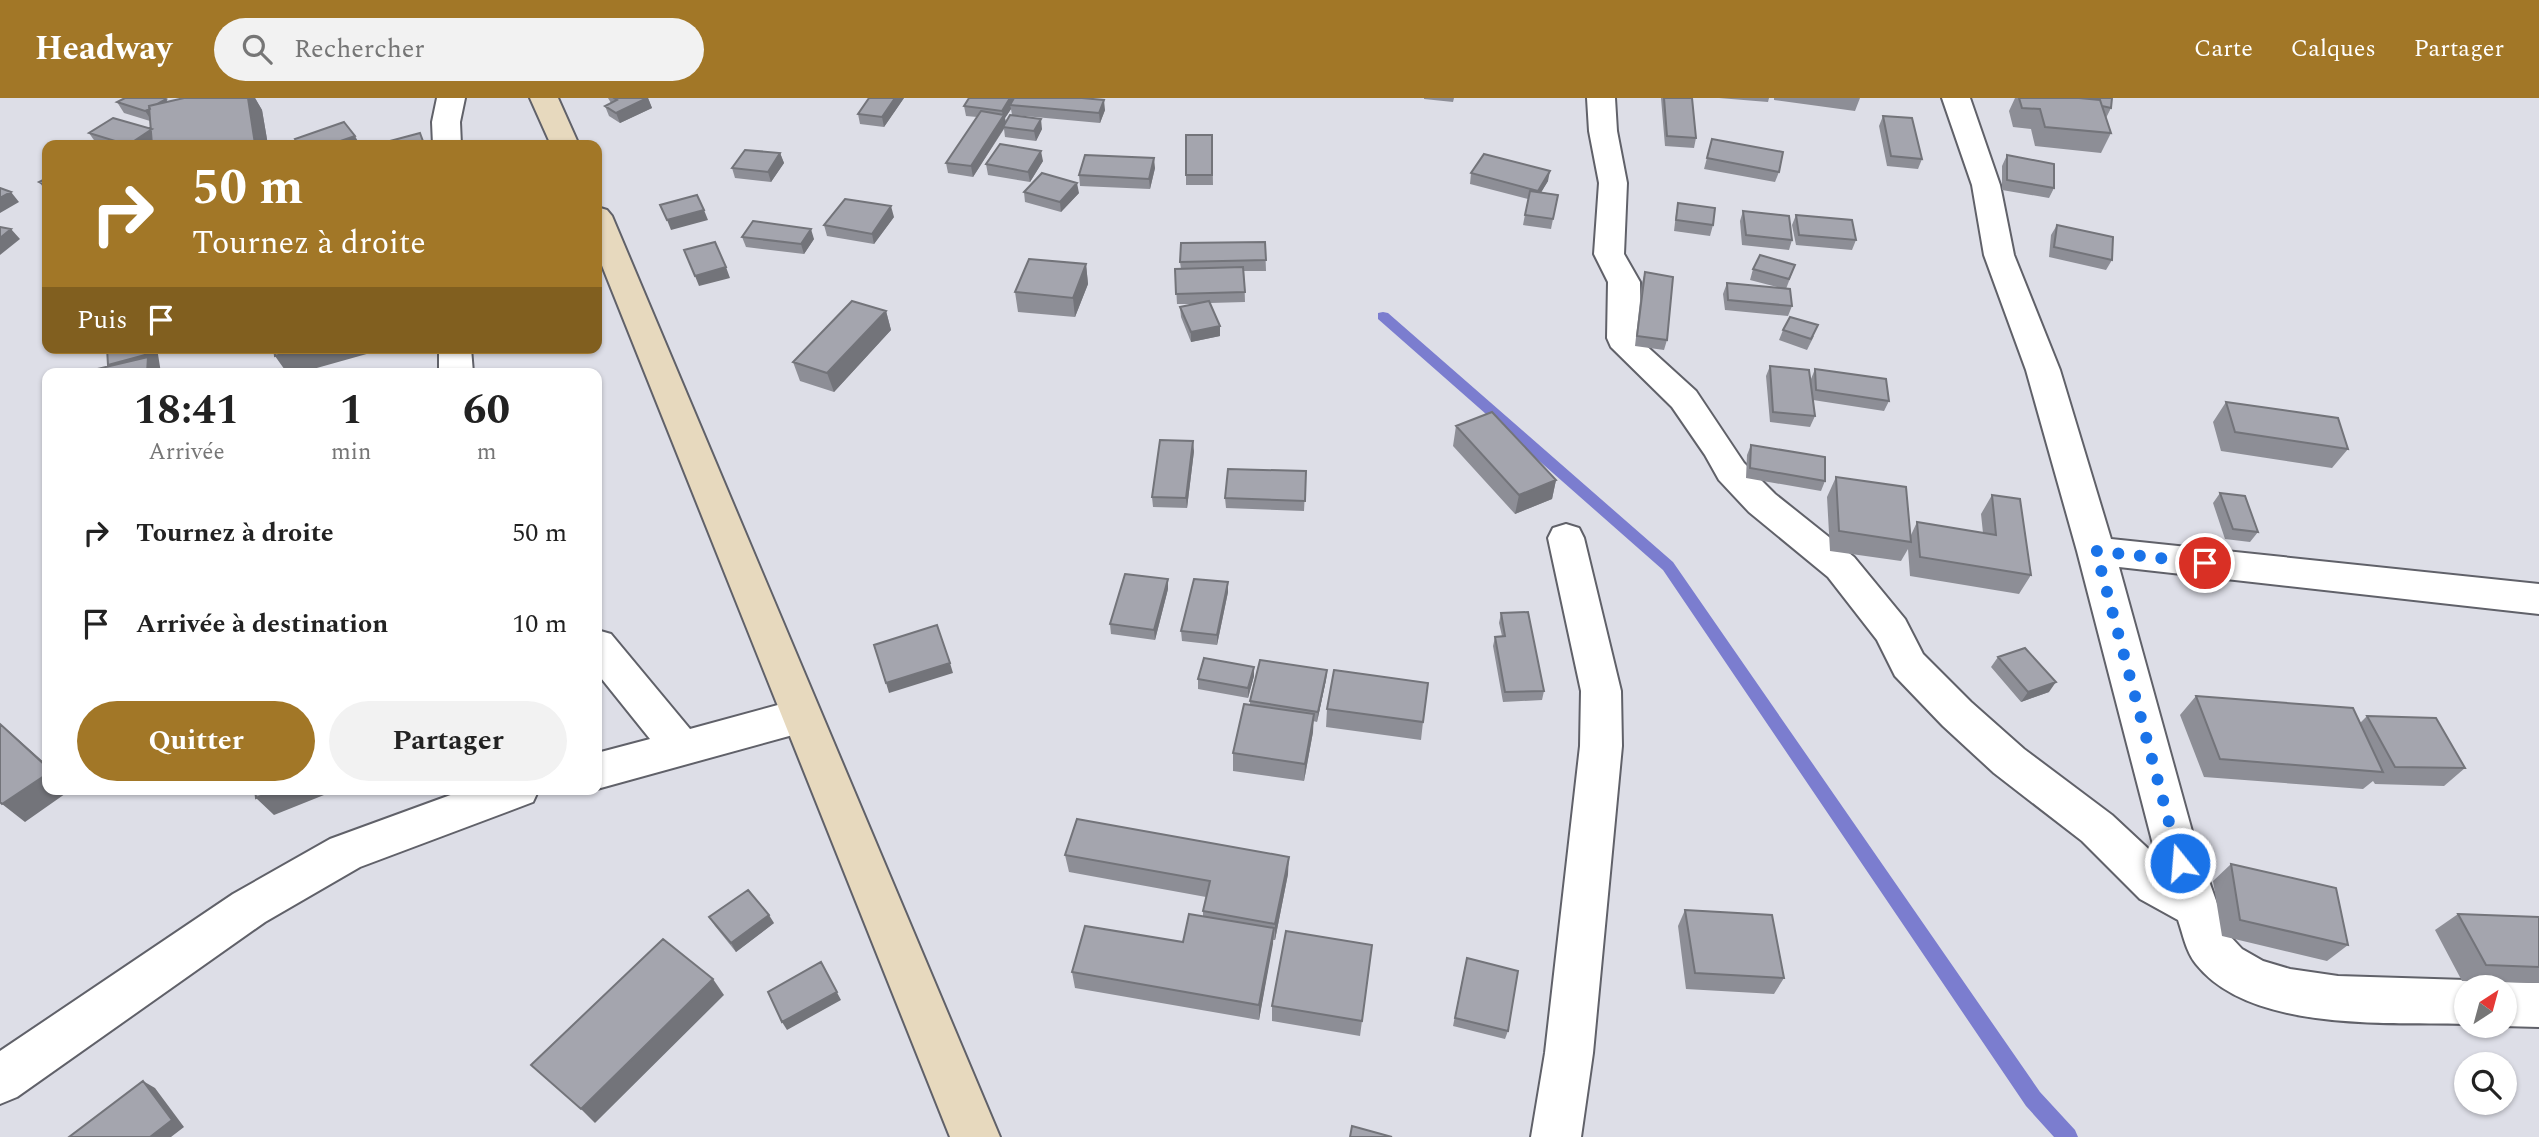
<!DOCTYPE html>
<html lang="fr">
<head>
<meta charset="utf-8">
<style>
	body { margin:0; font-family:Spectral,serif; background:#f2f2f2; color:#222; height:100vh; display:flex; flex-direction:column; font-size:26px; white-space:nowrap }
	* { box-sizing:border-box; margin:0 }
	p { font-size:23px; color:#767676 }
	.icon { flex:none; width:38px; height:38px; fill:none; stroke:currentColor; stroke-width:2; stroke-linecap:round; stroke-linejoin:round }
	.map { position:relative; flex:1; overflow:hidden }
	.side { position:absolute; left:42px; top:270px; width:560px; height:427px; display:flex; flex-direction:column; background:#fff; border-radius:14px; box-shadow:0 2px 5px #0004 }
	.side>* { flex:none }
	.top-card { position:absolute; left:42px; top:42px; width:560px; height:214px; border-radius:14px; box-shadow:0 2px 5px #0004; background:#a27727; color:#fff; overflow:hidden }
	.needle { width:46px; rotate:36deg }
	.tools { position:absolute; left:2454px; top:877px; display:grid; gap:14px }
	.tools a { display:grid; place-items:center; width:63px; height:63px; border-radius:50%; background:#fff; box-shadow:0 2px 5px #0004; font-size:35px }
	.pin { position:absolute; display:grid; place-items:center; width:60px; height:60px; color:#fff; margin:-30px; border:4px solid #fff; border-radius:50%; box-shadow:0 2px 7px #0007 }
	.me { position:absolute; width:77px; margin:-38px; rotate:343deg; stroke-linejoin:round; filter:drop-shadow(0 0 5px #0008) }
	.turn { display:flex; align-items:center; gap:24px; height:147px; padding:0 35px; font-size:32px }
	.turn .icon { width:91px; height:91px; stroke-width:2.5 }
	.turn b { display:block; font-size:49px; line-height:60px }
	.then { display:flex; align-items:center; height:66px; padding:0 35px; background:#0003; gap:14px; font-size:26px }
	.eta { display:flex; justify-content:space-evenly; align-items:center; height:119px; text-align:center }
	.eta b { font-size:42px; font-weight:700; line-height:49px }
	.action { display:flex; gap:14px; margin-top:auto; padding:14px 35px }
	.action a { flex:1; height:80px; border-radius:42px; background:#a27727; color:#fff; font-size:28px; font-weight:700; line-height:80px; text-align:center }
	.action a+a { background:#f2f2f2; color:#222 }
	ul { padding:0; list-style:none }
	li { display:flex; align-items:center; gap:21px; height:91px; padding:0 35px }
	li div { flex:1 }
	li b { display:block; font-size:26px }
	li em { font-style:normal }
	header { display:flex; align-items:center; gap:42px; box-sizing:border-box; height:98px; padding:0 35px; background:#a27727; color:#fff }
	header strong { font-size:33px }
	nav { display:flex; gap:38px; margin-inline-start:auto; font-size:24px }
	.search { width:490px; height:63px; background:#f2f2f2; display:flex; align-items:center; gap:18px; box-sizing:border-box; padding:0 24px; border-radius:38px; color:#767676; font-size:26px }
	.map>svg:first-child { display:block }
</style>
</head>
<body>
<header>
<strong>Headway</strong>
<div class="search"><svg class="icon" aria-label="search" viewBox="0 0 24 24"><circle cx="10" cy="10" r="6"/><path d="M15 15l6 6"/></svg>Rechercher</div>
<nav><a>Carte</a><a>Calques</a><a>Partager</a></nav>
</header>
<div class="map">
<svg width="2539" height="1039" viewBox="0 0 2539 1039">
	<rect width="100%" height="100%" fill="#dddee7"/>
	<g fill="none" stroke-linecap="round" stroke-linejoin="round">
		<!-- stream -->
		<path fill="#7b7dcf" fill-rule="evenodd" d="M1383 214 1388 215 1673 464 2040 994 2075 1032 2078 1039H2054L2026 1008 1663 472 1378 221V215Z"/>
		<defs>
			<path id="street" d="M437 0H465L460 24 461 47H433L432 24Z
				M1587 0H1615L1617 33 1627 85 1624 156 1640 184 1641 243 1696 293 1744 365 1775 396 1854 459 1905 521 1923 556 1971 604 2024 651 2112 717 2156 758 2077 453 2026 272 1984 157 1972 87 1942 0H1970L2000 87 2014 157 2060 272 2111 441 2539 486V516L2119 469 2195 744 2228 836 2242 851 2263 863 2290 871 2338 878 2466 882 2483 889H2466V926C2387 924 2250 934 2196 866 2186 854 2183 836 2178 822L2140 801 2082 743 1994 675 1943 628 1895 578 1877 542 1828 479 1749 414 1719 382 1705 357 1672 309 1611 249 1607 240 1608 184 1594 156 1599 85 1589 33Z
				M439 250H471L473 275H439Z
				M1566 426 1579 430 1584 440 1621 593 1622 648 1593 955 1581 1039H1531L1545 955 1580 648 1581 593 1548 440 1553 430Z
				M597 532 611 536 690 631 800 601 814 606 820 618 814 630 800 635 597 691V655L650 641 597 575Z
				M467 691H539L533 704 360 769 265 824 17 999 0 1006V953L233 796 330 741Z
				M2504 884 2539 885V929L2502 928H2504V889H2491Z"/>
			<path id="secondary" d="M530 0H558L579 47H551Z
				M597 109 607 112 612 118 1000 1039H950L597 155Z"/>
		</defs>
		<!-- street casing -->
		<use href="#street" stroke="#606169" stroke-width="4"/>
		<!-- secondary casing -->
		<use href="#secondary" stroke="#606169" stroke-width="4"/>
		<!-- street -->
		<use href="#street" fill="#fff" fill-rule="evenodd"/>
		<!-- secondary -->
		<use href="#secondary" fill="#e7d9be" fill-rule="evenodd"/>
	</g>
	<!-- wall -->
	<path fill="#8d8e96" d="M184 0H255L262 12 268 47H152V46L150 47H103L96 45 89 35 151 31 150 23 124 15 117 4H168Z
		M608 0H648L652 10 620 25 609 18 605 8 611 5Z
		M869 0H904L884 29 860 26 858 16Z
		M969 0 1105 12 1100 25 1012 17 1011 11 1005 20 1006 25 1042 31 1036 43 1005 39 1004 31 973 79 948 75 946 65 977 19 966 18 964 8Z
		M1424 0H1454L1453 4 1424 1Z
		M1661 0H1692L1696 40 1694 50 1665 48Z
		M1719 0H1769L1768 4Z
		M1774 0H1860L1855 13 1774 2Z
		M2015 0H2112L2111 10 2106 20 2111 35 2101 55 2035 48 2031 31 2013 29 2009 13Z
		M1883 18 1922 61 1918 71 1887 68 1879 28Z
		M1212 37 1213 87H1186V77Z
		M1712 41 1779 74 1775 84 1704 71Z
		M780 55 784 65 771 84 735 80 732 70Z
		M2007 57 2054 90 2049 100 2002 92V68Z
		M1043 63 1030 84 988 77 986 66Z
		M1155 70 1150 91 1080 88 1079 77Z
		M1471 75 1548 83 1541 94 1558 97 1551 131 1523 127 1528 101 1470 86Z
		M47 80V94L39 84Z
		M1024 94 1079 95 1061 114 1025 104Z
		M1678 105 1713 127 1710 138 1674 133 1676 116Z
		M1743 113 1792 142 1789 152 1742 147 1740 123Z
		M1796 117 1856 142 1852 152 1796 147 1792 127Z
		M894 119 874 146 827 138 824 127Z
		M2057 127 2112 162 2106 172 2049 159 2051 137Z
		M742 139 814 141 804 156 746 149Z
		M1265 144 1266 173H1244L1245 204 1210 205 1220 238 1191 244 1181 219 1180 209 1197 206H1177L1175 171H1181L1180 164Z
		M1086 166 1088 186 1075 219 1018 214 1015 194Z
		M1795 167 1786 191 1792 208 1788 218 1725 212 1723 196 1727 185 1781 190 1750 182 1753 171Z
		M1645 174 1667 242 1664 252 1635 248 1642 185Z
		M886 213 891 232 834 294 800 283 793 264Z
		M1783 232 1814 238 1807 252 1779 242Z
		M1770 268 1811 281 1815 271 1889 303 1884 313 1813 302 1815 318 1810 329 1770 324 1766 278Z
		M2226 304 2348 351 2332 370 2221 353 2213 324Z
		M1456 328 1556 382 1552 401 1515 416 1453 348Z
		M1751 347 1825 383 1821 393 1746 380 1747 357Z
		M1194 353 1187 410 1153 409 1152 399Z
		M1306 373 1304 413 1226 410 1225 400Z
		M1836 379 1911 437 1917 424 1983 435 1981 416 1992 397 2031 477 2019 496 1910 478 1908 451 1901 463 1830 453 1827 399Z
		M2220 395 2258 434 2250 444 2225 441 2213 405Z
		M1228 484V494L1217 547 1182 543 1181 533Z
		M1168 491 1155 542 1111 536 1110 526Z
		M1501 515 1544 593 1542 602 1503 604 1493 548 1495 539 1502 538 1499 525Z
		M1998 559 2049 594 2021 604 1991 569Z
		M1327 572 1326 582 1317 624 1313 623V634L1304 683 1233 673V655L1250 606V603Z
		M1254 578 1248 600 1198 591V581Z
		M2196 598 2360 625 2367 618 2465 670 2444 688 2375 686 2373 683 2363 691 2204 679 2180 617Z
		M1327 611 1423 624 1421 642 1326 629Z
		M1065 757 1288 776 1275 842H1273L1259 922 1075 890 1072 874 1183 844 1203 818V813L1206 799 1069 774Z
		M2231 766 2348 847 2327 863 2222 838 2213 783Z
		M1685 812 1784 880 1774 896 1686 891 1678 828Z
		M2458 816 2539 819V885L2462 883 2435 832Z
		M709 819 774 825 736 854 715 828Z
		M1372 847 1360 938 1272 923V908Z
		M1465 868 1508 933 1505 941 1453 928Z"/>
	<!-- shaded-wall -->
	<path fill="#73747a" d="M238 0H255L262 12 268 47H252Z
		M647 0H648L652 10 620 25 616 15Z
		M895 0H904L884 29 882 19Z
		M1010 0H1014L1010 7 1011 11 1005 20 1006 27 973 79 971 68 1003 19 1002 13Z
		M166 1 173 11 152 23 145 13Z
		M1104 2 1105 12 1100 25 1099 15Z
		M1041 21 1042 31 1036 43 1034 33Z
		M152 31 159 41 150 47H128Z
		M355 38 360 47H329Z
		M1041 53 1043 63 1030 84 1028 74Z
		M780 55 784 65 771 84 768 74Z
		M1154 60 1155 70 1150 91 1149 81Z
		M1550 73 1548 83 1536 103 1538 93Z
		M1077 85 1079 95 1061 114 1060 104Z
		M11 94 19 104 0 115V100Z
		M891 108 894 119 874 146 872 136Z
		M704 112 708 122 671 132 667 122Z
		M11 131 20 141 0 157V140Z
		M811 131 814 141 804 156 801 146Z
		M1086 166 1088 186 1075 219 1073 200Z
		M726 169 730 180 699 188 695 178Z
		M886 213 891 232 834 294 827 275Z
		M1220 228V238L1191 244V234Z
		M144 250H157L161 275H114L108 267Z
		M304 250H388L299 275H287L275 258Z
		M1193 343 1194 353 1187 410 1186 400Z
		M1556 382 1552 401 1515 416 1519 397Z
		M1168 481V491L1155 542 1154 532Z
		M1228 484V494L1217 547V537Z
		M950 565 953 575 889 595 886 585Z
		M1254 569V578L1248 600V590Z
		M1327 572 1326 582 1317 624 1318 614Z
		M2056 584 2049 594 2021 604 2028 594Z
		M1314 616 1313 634 1304 683 1305 666Z
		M0 625 47 667V669Z
		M47 676V691H72L25 724 2 706Z
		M278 691H339L274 717 256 700Z
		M1289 759 1288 776 1275 842V826Z
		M769 817 774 825 736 854 731 845Z
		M1274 830 1273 846 1259 922V907Z
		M821 864 841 902 787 932 782 924Z
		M713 881 724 897 595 1025 581 1011Z
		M143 983 155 990 184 1029 171 1039H150Z"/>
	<!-- building -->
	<path fill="#a4a5ae" stroke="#73747a" stroke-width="2" d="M125 0H164L166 1 157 6 149 8 150 11 145 13 117 4Z
		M184 0H248L255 46 152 47 149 8Z
		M614 0H647L616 15 605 8 617 2Z
		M869 0H895L882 19 858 16Z
		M969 0H1010L1002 13 964 8Z
		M1014 0H1082L1104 2 1099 15 1010 7Z
		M1664 0H1692L1696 40 1667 38Z
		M2019 0H2079L2100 2 2111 35 2045 29 2040 11 2022 10Z
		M2088 0H2112L2111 10 2102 8 2100 2Z
		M981 13 1004 17 971 68 946 65Z
		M1010 17 1041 21 1034 33 1003 29Z
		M1883 18 1912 20 1922 61 1891 58Z
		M113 20 152 31 128 47 89 35Z
		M344 24 355 38 329 47H299L295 41Z
		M420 35 424 46 420 47H375Z
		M1186 37H1212V77H1186Z
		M1712 41 1783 54 1779 74 1707 60Z
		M1000 46 1041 53 1028 74 986 66Z
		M745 52 780 55 768 74 732 70Z
		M1484 56 1550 73 1538 93 1471 75Z
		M1085 57 1154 60 1149 81 1079 77Z
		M2007 57 2054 66V90L2007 82Z
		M1042 75 1077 85 1060 104 1024 94Z
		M47 80V88L39 84Z
		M0 90 11 94 0 100Z
		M1530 93 1558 97 1553 121 1525 117Z
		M697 97 704 112 667 122 660 107Z
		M845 101 891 108 872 136 824 127Z
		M1678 105 1715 110 1713 127 1676 122Z
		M1743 113 1789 118 1792 142 1746 137Z
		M1796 117 1852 122 1856 142 1799 137Z
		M753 123 811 131 801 146 742 139Z
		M2057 127 2113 139 2112 162 2054 149Z
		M0 129 11 131 0 140Z
		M715 144 726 169 695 178 684 152Z
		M1265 144 1266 162 1180 164 1181 145Z
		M1760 157 1795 167 1789 181 1753 171Z
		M1029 161 1086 166 1073 200 1015 194Z
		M1243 169 1245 194 1176 196 1175 171Z
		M1645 174 1673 179 1667 242 1637 238Z
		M1727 185 1790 191 1792 208 1728 202Z
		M852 203 886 213 827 275 793 264Z
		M1209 203 1220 228 1191 234 1180 209Z
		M1790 219 1818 227 1811 241 1783 232Z
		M107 250H144L145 257 108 267Z
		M274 250H304L275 258Z
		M148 259 147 275H96L97 271Z
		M1770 268 1809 272 1815 318 1773 314Z
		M1815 271 1886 281 1889 303 1816 292Z
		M2226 304 2338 320 2348 351 2235 334Z
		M1492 314 1556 382 1519 397 1456 328Z
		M1160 342 1193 343 1186 400 1152 399Z
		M1751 347 1825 359V383L1750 370Z
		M1228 371 1306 373 1305 403 1225 400Z
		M1836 379 1906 389 1911 444 1839 433Z
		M2220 395 2245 398 2258 434 2233 431Z
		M1992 397 2020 401 2031 477 1920 459 1917 424 1996 437Z
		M1125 476 1168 481 1154 532 1110 526Z
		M1194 481 1228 484 1217 537 1181 533Z
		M1528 514 1544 593 1505 594 1495 539 1505 538 1501 515Z
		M937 527 950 565 886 585 874 547Z
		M2025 550 2056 584 2028 594 1998 559Z
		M1204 560 1254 569 1248 590 1198 581Z
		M1260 562 1327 572 1318 614 1250 603Z
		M1334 572 1428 585 1423 624 1327 611Z
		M2196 598 2353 610 2383 674 2220 661Z
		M1244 606 1314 616 1305 666 1233 655Z
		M2367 618 2436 620 2465 670 2395 669Z
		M0 626 47 669V676L2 706 0 704Z
		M255 691H278L256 700Z
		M1077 721 1289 759 1275 826 1203 813 1210 783 1065 757Z
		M2231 766 2336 790 2348 847 2240 822Z
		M748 792 769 817 731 845 709 819Z
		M1685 812 1772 817 1784 880 1695 875Z
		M1189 816 1274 830 1259 907 1072 874 1085 828 1183 844Z
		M2458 816 2539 819V869L2486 867Z
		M1286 833 1372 847 1362 923 1272 908Z
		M663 841 713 881 581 1011 531 967Z
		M1467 860 1518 873 1508 933 1455 920Z
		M821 864 837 894 782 924 768 894Z
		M143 983 172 1022 150 1039H69Z
		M1352 1028 1392 1039H1350Z"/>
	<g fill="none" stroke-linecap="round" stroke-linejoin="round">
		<!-- route -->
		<path stroke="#1a73e8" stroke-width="12" stroke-dasharray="0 21.6" d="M2180 765 2096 453 2205 465"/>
	</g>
</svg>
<div class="tools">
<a><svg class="needle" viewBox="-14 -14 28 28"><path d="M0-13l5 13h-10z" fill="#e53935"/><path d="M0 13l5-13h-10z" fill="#767676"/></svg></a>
<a><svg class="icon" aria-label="search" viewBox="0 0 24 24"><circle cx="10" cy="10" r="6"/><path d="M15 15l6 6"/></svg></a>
</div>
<div class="pin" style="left:2205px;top:465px;background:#d93025"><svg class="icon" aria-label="arrive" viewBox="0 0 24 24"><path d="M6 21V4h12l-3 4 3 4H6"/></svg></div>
<svg class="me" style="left:2180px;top:765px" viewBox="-20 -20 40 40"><circle r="17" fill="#1a73e8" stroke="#fff" stroke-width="3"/><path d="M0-11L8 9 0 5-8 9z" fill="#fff"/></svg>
<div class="top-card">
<div class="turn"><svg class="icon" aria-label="right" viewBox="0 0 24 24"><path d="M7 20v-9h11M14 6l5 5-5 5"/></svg><div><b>50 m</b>Tournez à droite</div></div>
<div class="then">Puis<svg class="icon" aria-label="arrive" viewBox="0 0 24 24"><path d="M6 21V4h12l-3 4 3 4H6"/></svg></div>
</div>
<section class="side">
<div class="eta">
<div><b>18:41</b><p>Arrivée</p></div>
<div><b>1</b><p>min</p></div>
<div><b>60</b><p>m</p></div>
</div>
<ul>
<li><svg class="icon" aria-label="right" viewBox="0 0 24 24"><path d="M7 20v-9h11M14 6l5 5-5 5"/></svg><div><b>Tournez à droite</b></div><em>50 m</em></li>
<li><svg class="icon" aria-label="arrive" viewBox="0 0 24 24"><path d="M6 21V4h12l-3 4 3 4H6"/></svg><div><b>Arrivée à destination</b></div><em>10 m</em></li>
</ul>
<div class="action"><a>Quitter</a><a>Partager</a></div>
</section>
</div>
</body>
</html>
